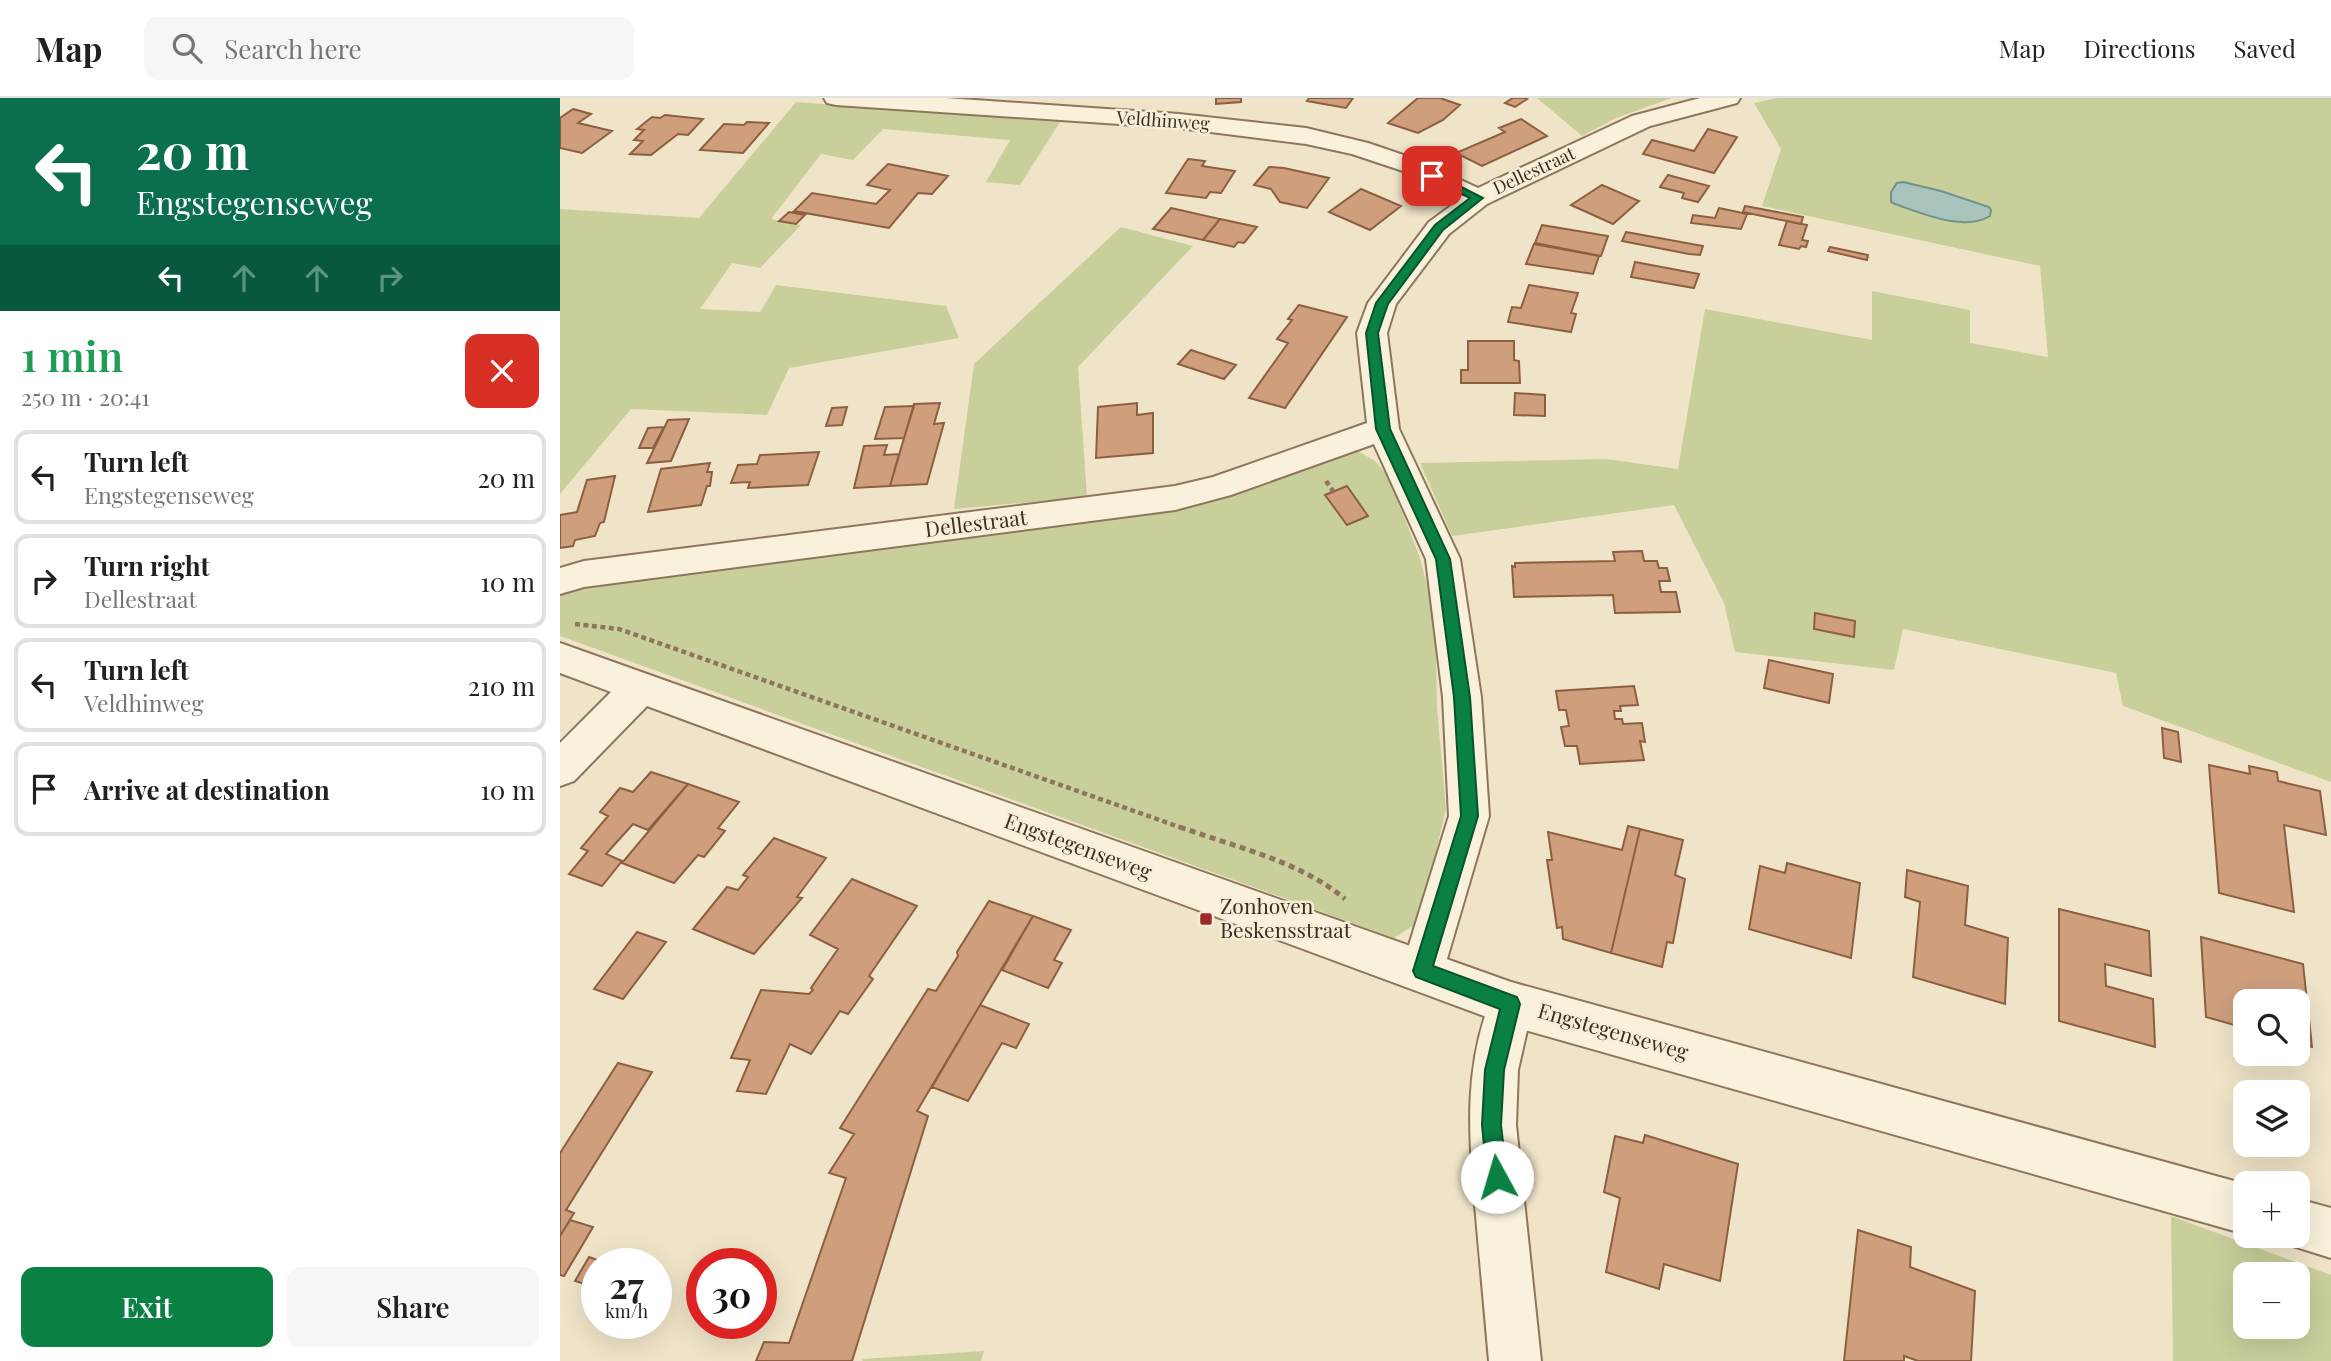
<!DOCTYPE html>
<html lang="en">
<head>
<meta charset="utf-8">
<style>
	body { margin:0; font-family:"Playfair Display",serif; background:#f6f6f6; color:#202124; height:100vh; display:flex; flex-direction:column; font-size:26px; white-space:nowrap }
	* { box-sizing:border-box; margin:0 }
	p { font-size:23px; color:#757577 }
	.icon { flex:none; width:38px; height:38px; fill:none; stroke:currentColor; stroke-width:2; stroke-linecap:round; stroke-linejoin:round }
	.map { position:relative; flex:1; overflow:hidden }
	.sheet { display:flex; flex-direction:column; background:#fff; width:560px }
	.sheet>* { flex:none }
	.hud { background:#0b6e4f; color:#fff; overflow:hidden }
	.controls { position:absolute; left:1673px; top:891px; display:grid; gap:14px }
	.controls a { display:grid; place-items:center; width:77px; height:77px; border-radius:14px; background:#fff; box-shadow:0 7px 28px #0002; font-size:35px }
	.speed { position:absolute; left:21px; top:1150px; display:flex; gap:14px; font-size:35px; font-weight:700; text-align:center }
	.speed>* { display:grid; place-content:center; width:91px; height:91px; border-radius:50%; background:#fff; box-shadow:0 7px 28px #0002; line-height:1 }
	.speed small { font-size:18px; font-weight:400 }
	.speed .limit { border:10px solid #d22; background:#fff; color:#111 }
	.pin { position:absolute; display:grid; place-items:center; width:60px; height:60px; color:#fff; margin:-30px; border-radius:14px; box-shadow:0 4px 10px #0006 }
	.me { position:absolute; width:77px; margin:-38px; rotate:354deg; stroke-linejoin:round; filter:drop-shadow(0 0 5px #0008) }
	.turn { display:flex; align-items:center; gap:24px; height:147px; padding:0 21px; font-size:32px }
	.turn .icon { width:91px; height:91px; stroke-width:2.5 }
	.turn b { display:block; font-size:49px; line-height:60px }
	.lanes { display:flex; align-items:center; height:66px; padding:0 21px; background:#0003; justify-content:center; gap:35px; direction:ltr }
	.lanes .off { opacity:.35 }
	.round { display:grid; place-items:center; flex:none; width:74px; height:74px; border-radius:14px; background:#f6f6f6 }
	.summary { display:flex; align-items:center; justify-content:space-between; height:119px; padding:0 21px }
	h1 { font-size:42px; font-weight:600; line-height:52px; color:#1e9e55 }
	.action { display:flex; gap:14px; margin-top:auto; padding:14px 21px }
	.action a { flex:1; height:80px; border-radius:14px; background:#0b8043; color:#fff; font-size:28px; font-weight:600; line-height:80px; text-align:center }
	.action a+a { background:#f6f6f6; color:#202124 }
	ul { padding:0; list-style:none }
	li { display:flex; align-items:center; gap:21px; height:94px; margin:0 14px 10px; padding:0 7px; border:4px solid #e0e0e0; border-radius:14px }
	li div { flex:1 }
	li b { display:block; font-size:26px }
	li em { font-style:normal }
	header { display:flex; align-items:center; gap:42px; box-sizing:border-box; height:98px; padding:0 35px; background:#fff; border-bottom:2px solid #e0e0e0 }
	header strong { font-size:33px }
	nav { display:flex; gap:38px; margin-inline-start:auto; font-size:24px }
	.search { width:490px; height:63px; background:#f6f6f6; display:flex; align-items:center; gap:18px; box-sizing:border-box; padding:0 24px; border-radius:14px; color:#757577; font-size:26px }
	main { display:flex; flex:1; min-height:0 }
	.map>svg:first-child { display:block }
</style>
</head>
<body>
<header>
<strong>Map</strong>
<div class="search"><svg class="icon" aria-label="search" viewBox="0 0 24 24"><circle cx="10" cy="10" r="6"/><path d="M15 15l6 6"/></svg>Search here</div>
<nav><a>Map</a><a>Directions</a><a>Saved</a></nav>
</header>
<main>
<section class="sheet">
<div class="hud">
<div class="turn"><svg class="icon" aria-label="left" viewBox="0 0 24 24"><path d="M17 20v-9H6M10 6l-5 5 5 5"/></svg><div><b>20 m</b>Engstegenseweg</div></div>
<div class="lanes"><svg class="icon" aria-label="left" viewBox="0 0 24 24"><path d="M17 20v-9H6M10 6l-5 5 5 5"/></svg><svg class="icon off" aria-label="ahead" viewBox="0 0 24 24"><path d="M12 20V5M6 11l6-6 6 6"/></svg><svg class="icon off" aria-label="ahead" viewBox="0 0 24 24"><path d="M12 20V5M6 11l6-6 6 6"/></svg><svg class="icon off" aria-label="right" viewBox="0 0 24 24"><path d="M7 20v-9h11M14 6l5 5-5 5"/></svg></div>
</div>
<div class="summary"><div><h1>1 min</h1><p>250 m · 20:41</p></div><a class="round" style="background:#d93025;color:#fff"><svg class="icon" aria-label="close" viewBox="0 0 24 24"><path d="M6 6l12 12M18 6L6 18"/></svg></a></div>
<ul>
<li><svg class="icon" aria-label="left" viewBox="0 0 24 24"><path d="M17 20v-9H6M10 6l-5 5 5 5"/></svg><div><b>Turn left</b><p>Engstegenseweg</p></div><em>20 m</em></li>
<li><svg class="icon" aria-label="right" viewBox="0 0 24 24"><path d="M7 20v-9h11M14 6l5 5-5 5"/></svg><div><b>Turn right</b><p>Dellestraat</p></div><em>10 m</em></li>
<li><svg class="icon" aria-label="left" viewBox="0 0 24 24"><path d="M17 20v-9H6M10 6l-5 5 5 5"/></svg><div><b>Turn left</b><p>Veldhinweg</p></div><em>210 m</em></li>
<li><svg class="icon" aria-label="arrive" viewBox="0 0 24 24"><path d="M6 21V4h12l-3 4 3 4H6"/></svg><div><b>Arrive at destination</b></div><em>10 m</em></li>
</ul>
<div class="action"><a>Exit</a><a>Share</a></div>
</section>
<div class="map">
<svg width="1771" height="1263" viewBox="0 0 1771 1263">
	<rect width="100%" height="100%" fill="#f0e4c8"/>
	<!-- green -->
	<path fill="#c9cf9b" fill-rule="evenodd" d="M977 0H1112L1056 20 1022 38Z
		M1217 0H1771V684L1563 608 1556 575 1343 531 1334 572 1175 554 1164 505 1114 407 892 438 860 365 1046 361 1118 371 1145 211 1312 242V193L1410 212V245L1488 259 1480 168 1202 108 1221 51 1194 5Z
		M236 4 500 24 460 87 426 84 450 42 323 31 293 62 261 56 211 121 241 127 200 170 172 165 140 211 200 214 216 187 386 208 399 240 229 270 207 317 71 311 0 396V111L139 120Z
		M561 129 633 148 518 269 527 399 394 411 414 266Z
		M796 352 815 363 827 376 859 457 875 516 877 609 886 711 865 799 853 828 834 840 0 538V492L608 411 777 355Z
		M1611 1118 1771 1177V1263H1613ZM1685 1176H1738V1228H1685Z
		M424 1253 421 1263H302L303 1261Z"/>
	<!-- water -->
	<path fill="#a9c4bc" stroke="#6f938a" stroke-width="2" d="M1343 84 1381 93 1429 109 1431 112 1430 118C1403 134 1362 115 1335 106L1331 104V94L1337 85Z"/>
	<!-- building -->
	<path fill="#cf9f7d" stroke="#8d5f41" stroke-width="2" d="M656 0H681V4L656 6Z
		M749 0H793L786 10 747 3Z
		M858 0H880L900 7 883 22 858 35 828 25Z
		M953 0H964L967 1 955 9 945 5Z
		M13 11 31 16 18 25 52 33 22 55 0 50V20Z
		M105 17 143 21 128 37 118 36 91 57 70 56 83 43 74 42 84 32 77 31 92 19 100 20Z
		M961 21 987 38 922 68 896 55 945 34 939 30Z
		M187 24 209 25 183 55 140 52 164 26 184 27Z
		M1148 31 1177 39 1154 75 1083 56 1092 42 1134 53Z
		M628 61 645 63 642 68 675 73 661 95 650 94 646 100 606 95Z
		M328 66 388 78 372 96 358 95 329 130 234 113 252 95 316 106 330 92 307 87Z
		M709 69 724 70 769 80 747 110 720 104 711 91 694 87Z
		M1108 77 1149 88 1138 104 1122 100 1124 95 1100 89Z
		M1042 87 1079 103 1053 126 1011 107Z
		M801 91 841 108 810 132 769 114Z
		M1185 108 1243 119 1241 126 1183 114Z
		M611 110 660 121 643 142 593 131Z
		M1159 110 1187 116 1181 131 1131 125 1133 117 1155 120Z
		M229 114 245 117 236 126 219 123Z
		M660 121 697 129 684 145 678 144 674 149 643 142Z
		M1227 123 1247 127 1242 142 1248 143 1246 149 1241 148 1239 151 1219 147Z
		M982 127 1048 138 1041 158 975 145Z
		M1066 134 1143 148 1140 157 1129 156 1062 143Z
		M974 146 1039 158 1033 176 966 166Z
		M1270 149 1308 157 1307 162 1268 153Z
		M1075 164 1139 176 1134 190 1071 179Z
		M969 187 1018 195 1011 215 1016 216 1011 234 948 224 952 209 961 210Z
		M739 207 787 219 725 310 689 300 728 245 717 241 732 222 728 221Z
		M908 243H954V262L959 263 960 285H901V272H908Z
		M631 252 676 267 664 281 618 266Z
		M955 295 985 297V318L954 317Z
		M380 305 374 326 384 325 367 386 330 388 354 306Z
		M577 305V317L593 315V355L536 360 538 309Z
		M354 308 344 340 315 341 325 309Z
		M287 309 282 327 266 328 272 310Z
		M129 321 111 363 87 365 108 322Z
		M104 329 93 350H79L88 330Z
		M327 347 324 357 339 356 330 388 294 390 304 348Z
		M259 354 248 387 188 390 190 384 171 385 178 367 197 366 200 357Z
		M150 365 147 374H152L150 388H147L141 407 88 414 101 371Z
		M55 378 44 424 40 425 35 438 15 442 13 448 0 450V417L17 414 27 382Z
		M787 388 808 418 787 427 765 397Z
		M1082 453 1084 463H1097L1099 470H1107L1110 483H1099L1101 494H1116L1120 514 1055 515 1053 497 954 499 952 468 955 469V465L1055 463 1053 454Z
		M1255 515 1295 523 1294 539 1254 531Z
		M1209 562 1273 576 1269 605 1204 590Z
		M1074 588 1078 607 1060 608 1061 613H1054L1055 621H1062L1063 626 1082 625 1085 644 1080 643 1084 662 1020 666 1017 648H1005L1001 629 1009 628 1006 612H999L996 593Z
		M1602 630 1618 634 1621 664 1604 660Z
		M1649 667 1690 676 1689 668 1717 674 1718 683 1760 693 1766 737 1724 727 1734 814 1659 795Z
		M91 674 128 686 88 732 73 726 46 756 62 763 42 788 9 776 28 753 21 750 48 718 40 714 60 690 73 694Z
		M128 686 179 704 158 730 165 733 144 759 138 757 114 785 62 765Z
		M1068 728 1080 731 1051 855 1003 841 1002 829 997 830 987 762H992L988 734 1062 752Z
		M1080 731 1123 742 1115 777 1125 781 1113 845 1107 844 1102 869 1051 855Z
		M214 740 266 760 237 799 242 800 194 856 133 831 167 789 178 792 188 779 183 777Z
		M1227 765 1300 785 1291 860 1189 831 1200 768 1225 775Z
		M1347 772 1408 788 1405 827 1448 840 1445 906 1353 879 1360 804 1345 799Z
		M292 781 357 808 309 878 313 881 288 916 280 913 251 956 230 946 206 996 177 993 190 962 171 960 201 892 249 896 253 892 251 890 278 851 250 837Z
		M429 803 473 818 357 1013 368 1018 292 1263H196L204 1244 229 1245 286 1080 269 1075 294 1036 280 1030 368 891 376 893 398 858 397 854Z
		M1499 811 1589 833 1591 878 1545 866 1546 888 1593 901 1595 949 1499 923Z
		M473 818 511 832 494 862 502 865 488 890 442 872Z
		M77 834 106 844 63 901 34 891Z
		M1641 839 1743 866 1752 949 1738 945V903H1685V930L1646 919Z
		M420 907 469 926 456 950 442 945 408 1003 372 989Z
		M58 965 92 974 6 1112 14 1115 0 1138V1055Z
		M1085 1037 1178 1066 1160 1183 1104 1166 1099 1191 1046 1174 1060 1100 1044 1094 1055 1038 1083 1045Z
		M10 1122 33 1129 4 1178 0 1177V1138Z
		M1298 1132 1351 1149 1350 1169 1415 1193 1411 1263H1358L1344 1258V1263H1284Z
		M29 1159 48 1166H37V1190L15 1183Z"/>
	<g fill="none" stroke-linecap="round" stroke-linejoin="round">
		<defs>
			<path id="minor" d="M264 0H386L619 16 746 30 808 45 858 62 918 90 1072 18 1140 0H1180L1177 5 1090 28 927 106 889 136 836 206 827 235 839 331 900 461 921 599 929 718 879 888 863 894 847 888 841 873 889 718 883 599 866 461 814 346 671 397 615 412 24 489 0 496V470L24 463 615 388 653 379 807 325 797 235 808 205 869 124 900 101 840 72 792 56 746 46 619 30 276 7 267 5Z
				M951 884 967 891 973 906 958 972 956 1027 981 1263H929C925 1215 920 1166 916 1118 909 1037 902 968 935 891Z"/>
			<path id="tertiary" d="M0 545 951 884 1685 1086V1136L951 928 87 608 14 683 0 688V645L51 594 0 575Z
				M1738 1101 1771 1110V1160L1720 1144 1718 1138H1738Z"/>
		</defs>
		<!-- minor casing -->
		<use href="#minor" stroke="#8d765c" stroke-width="4"/>
		<!-- tertiary casing -->
		<use href="#tertiary" stroke="#8d765c" stroke-width="4"/>
		<!-- path-far1 -->
		<path stroke="#8d765c" stroke-width="4.5" stroke-dasharray="5 3.5" stroke-linecap="butt" d="M766 383 773 393
			M15 526 59 531 625 731"/>
		<!-- path -->
		<path stroke="#8d765c" stroke-width="5" stroke-dasharray="6 4.5" stroke-linecap="butt" d="M620 729C675 749 740 763 785 801"/>
		<!-- minor -->
		<use href="#minor" fill="#faf1dc" fill-rule="evenodd"/>
		<!-- tertiary -->
		<use href="#tertiary" fill="#faf1dc" fill-rule="evenodd"/>
	</g>
	<!-- route -->
	<path fill="#0b8043" stroke="#07532c" stroke-width="2" d="M868 76H876L923 100 883 132 828 206 818 235 830 331 890 461 910 599 918 718 873 868 957 899 960 906 944 972 941 1027 947 1079 944 1087 937 1089 930 1087 927 1079 922 1027 925 972 940 911 856 879 853 873 901 718 894 599 876 461 816 331 806 235 816 205 875 127 910 100 868 80Z"/>
	<!-- markers -->
	<rect fill="#9e2a2b" stroke="#f7eed8" stroke-width="2.5" x="639" y="814" width="14" height="14" rx="3.5"/>
	<g text-anchor="middle" stroke-width="5" stroke-linejoin="round" paint-order="stroke">
		<!-- far-street labels -->
		<g font-size="18" fill="#3d2e20" stroke="#f7eed8">
			<text transform="translate(603 23) rotate(4)" y="6">Veldhinweg</text>
			<text transform="translate(974 73) rotate(-25)" y="6">Dellestraat</text>
		</g>
		<!-- street labels -->
		<g font-size="21" fill="#3d2e20" stroke="#f7eed8">
			<text transform="translate(416 426) rotate(-7)" y="7">Dellestraat</text>
			<text transform="translate(518 749) rotate(20)" y="7">Engstegenseweg</text>
			<text transform="translate(1053 934) rotate(16)" y="7">Engstegenseweg</text>
		</g>
		<!-- poi labels -->
		<g font-size="21" fill="#3d2e20" stroke="#f7eed8" text-anchor="start">
			<text x="660" y="816">Zonhoven<tspan x="660" dy="24">Beskensstraat</tspan></text>
		</g>
	</g>
</svg>
<div class="controls">
<a><svg class="icon" aria-label="search" viewBox="0 0 24 24"><circle cx="10" cy="10" r="6"/><path d="M15 15l6 6"/></svg></a>
<a><svg class="icon" aria-label="layers" viewBox="0 0 24 24"><path d="M12 4l9 5-9 5-9-5zM3 14l9 5 9-5"/></svg></a>
<a>+</a>
<a>−</a>
</div>
<div class="speed"><div>27<small>km/h</small></div><div class="limit">30</div></div>
<div class="pin" style="left:872px;top:78px;background:#d93025"><svg class="icon" aria-label="arrive" viewBox="0 0 24 24"><path d="M6 21V4h12l-3 4 3 4H6"/></svg></div>
<svg class="me" style="left:937px;top:1079px" viewBox="-20 -20 40 40"><circle r="19" fill="#fff"/><path d="M0-13L10 11 0 6-10 11z" fill="#0b8043"/></svg>
</div>
</main>
</body>
</html>
